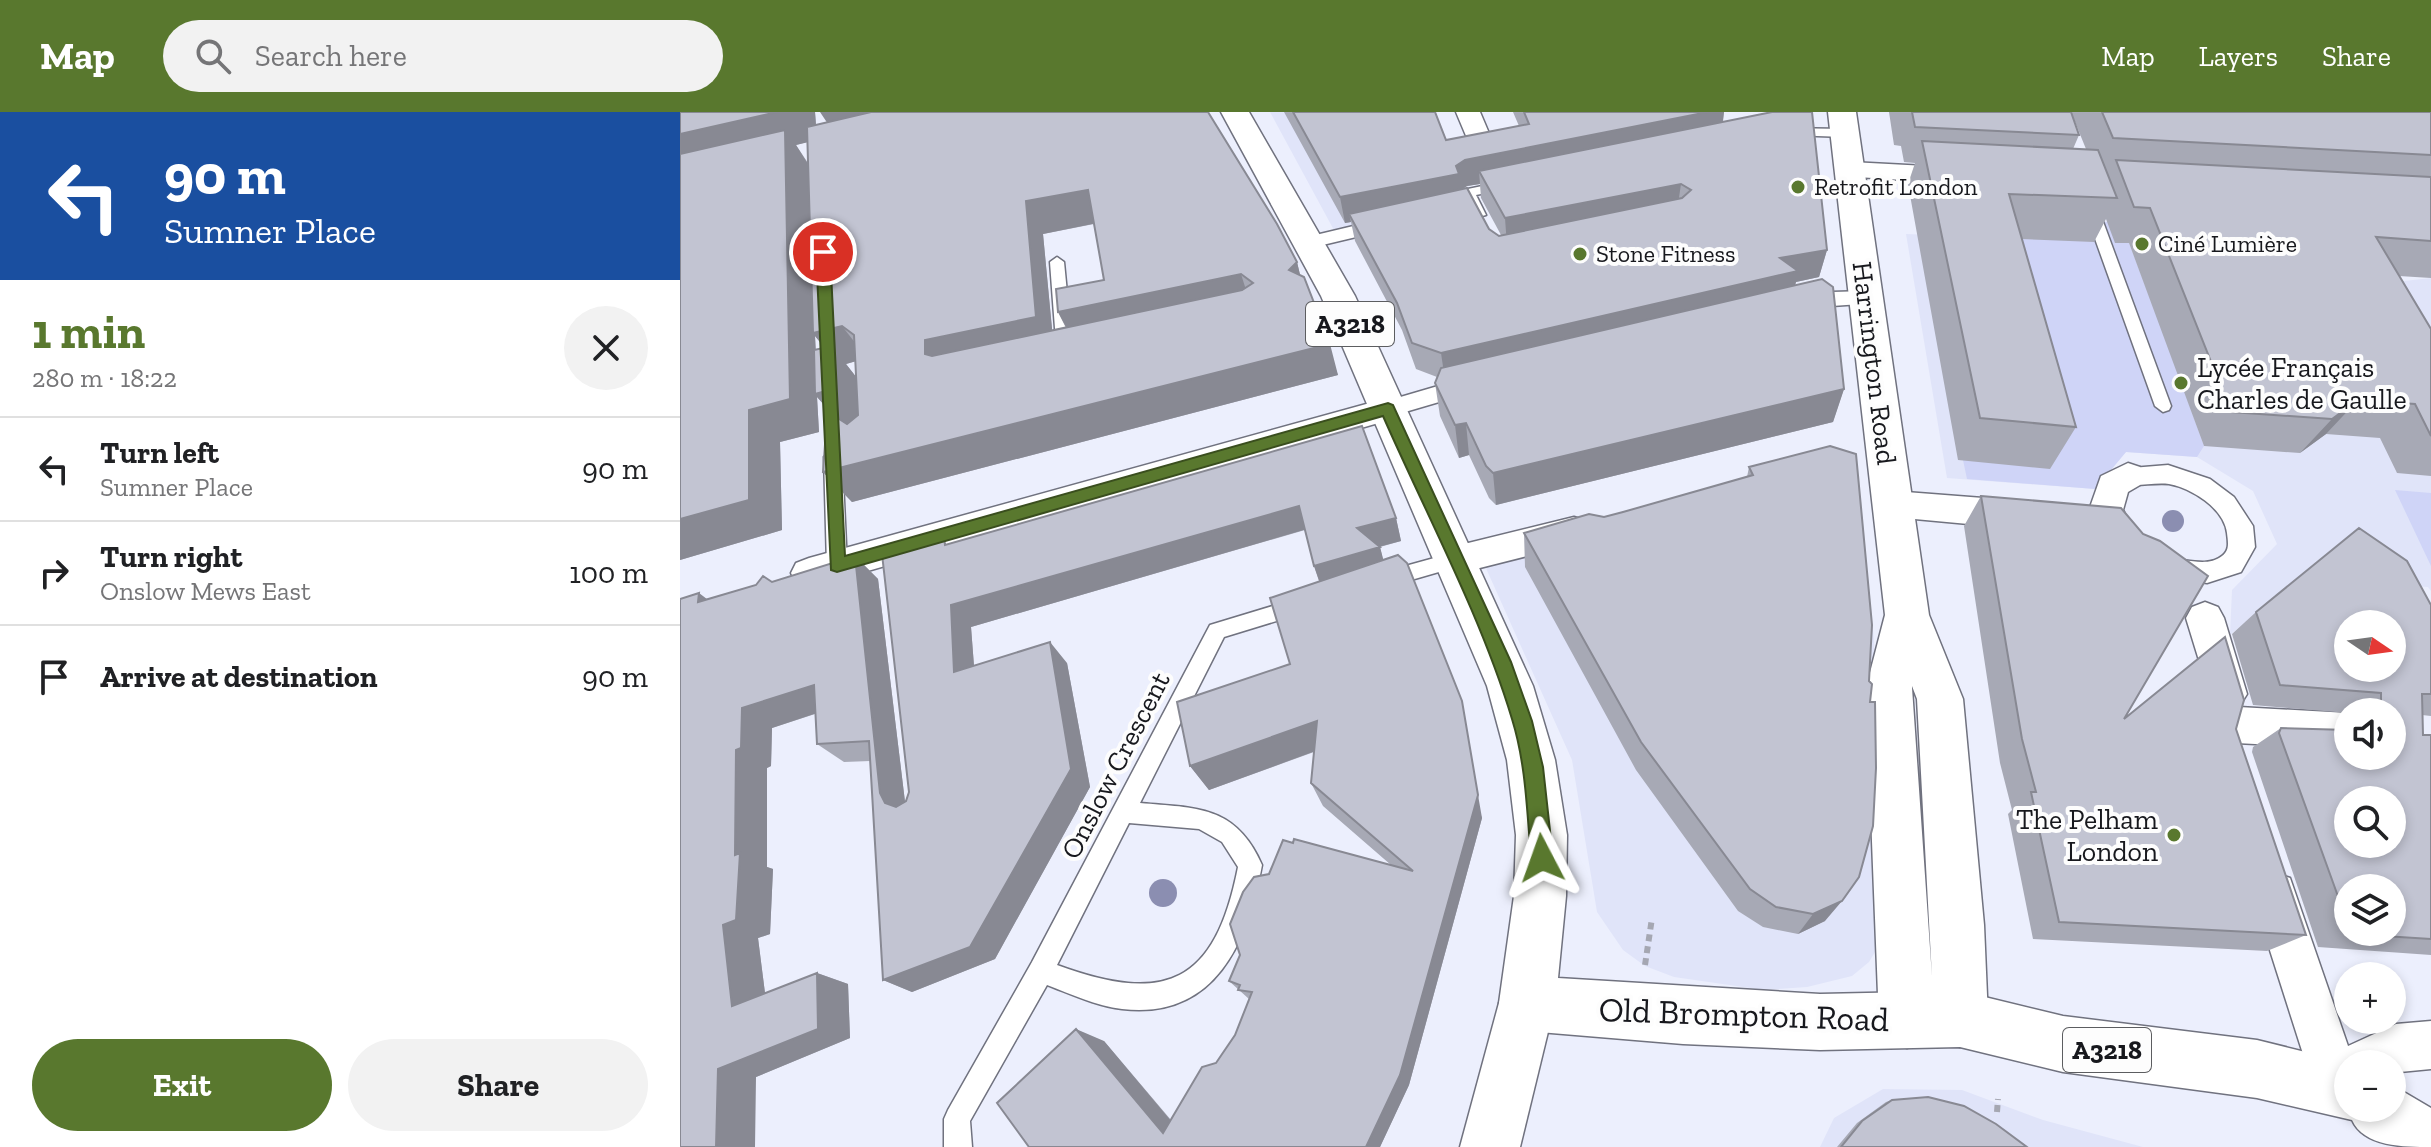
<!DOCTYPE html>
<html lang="en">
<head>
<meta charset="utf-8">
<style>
	body { margin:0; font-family:"Zilla Slab",serif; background:#f2f2f2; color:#202124; height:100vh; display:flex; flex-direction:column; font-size:30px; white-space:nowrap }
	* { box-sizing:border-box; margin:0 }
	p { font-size:26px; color:#757577 }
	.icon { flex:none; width:44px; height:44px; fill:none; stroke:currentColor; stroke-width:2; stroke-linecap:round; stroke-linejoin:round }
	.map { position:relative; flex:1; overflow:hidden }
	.side { display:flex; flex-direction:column; background:#fff; width:680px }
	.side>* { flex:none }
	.hud { background:#1a4fa0; color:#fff; overflow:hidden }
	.needle { width:52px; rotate:103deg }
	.tools { position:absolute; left:1654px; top:498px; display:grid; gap:16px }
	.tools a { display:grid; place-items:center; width:72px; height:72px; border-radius:50%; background:#fff; box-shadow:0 4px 12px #0003; font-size:40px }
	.pin { position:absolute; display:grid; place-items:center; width:68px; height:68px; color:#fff; margin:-34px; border:4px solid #fff; border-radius:50%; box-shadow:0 2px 8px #0007 }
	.me { position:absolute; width:88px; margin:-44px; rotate:356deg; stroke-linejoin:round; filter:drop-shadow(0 0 6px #0008) }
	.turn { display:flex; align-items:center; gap:28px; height:168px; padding:0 32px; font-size:36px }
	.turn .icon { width:104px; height:104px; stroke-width:2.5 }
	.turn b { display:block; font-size:56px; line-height:68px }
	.round { display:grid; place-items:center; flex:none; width:84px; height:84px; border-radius:42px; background:#f2f2f2 }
	.overview { display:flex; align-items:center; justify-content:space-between; height:136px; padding:0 32px }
	h1 { font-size:48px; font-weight:700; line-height:60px; color:#59782e }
	.primary-button { display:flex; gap:16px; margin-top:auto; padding:16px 32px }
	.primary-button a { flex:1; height:92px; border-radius:48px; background:#59782e; color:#fff; font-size:32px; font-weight:700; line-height:92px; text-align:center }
	.primary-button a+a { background:#f2f2f2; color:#202124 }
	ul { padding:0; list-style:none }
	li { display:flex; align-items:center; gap:24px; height:104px; padding:0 32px; border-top:2px solid #e0e0e0 }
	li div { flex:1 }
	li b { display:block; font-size:30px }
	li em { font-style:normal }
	header { display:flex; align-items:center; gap:48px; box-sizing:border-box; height:112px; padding:0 40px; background:#59782e; color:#fff }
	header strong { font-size:38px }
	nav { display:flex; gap:44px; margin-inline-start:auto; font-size:28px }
	.search { width:560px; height:72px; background:#f2f2f2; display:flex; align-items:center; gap:20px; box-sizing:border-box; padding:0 28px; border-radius:44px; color:#757577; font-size:30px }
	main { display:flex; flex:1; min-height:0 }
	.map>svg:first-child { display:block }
</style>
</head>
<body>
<header>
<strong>Map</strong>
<div class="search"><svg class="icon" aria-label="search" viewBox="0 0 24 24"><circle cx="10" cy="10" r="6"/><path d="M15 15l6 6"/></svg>Search here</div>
<nav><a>Map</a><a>Layers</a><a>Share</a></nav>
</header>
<main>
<section class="side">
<div class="hud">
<div class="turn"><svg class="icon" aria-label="left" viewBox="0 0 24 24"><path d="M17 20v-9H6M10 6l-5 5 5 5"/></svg><div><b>90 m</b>Sumner Place</div></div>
</div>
<div class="overview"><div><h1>1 min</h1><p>280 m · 18:22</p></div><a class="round"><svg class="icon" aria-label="close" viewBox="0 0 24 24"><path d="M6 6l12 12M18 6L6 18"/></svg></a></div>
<ul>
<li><svg class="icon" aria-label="left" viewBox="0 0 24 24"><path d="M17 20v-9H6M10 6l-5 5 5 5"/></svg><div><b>Turn left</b><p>Sumner Place</p></div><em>90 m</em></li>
<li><svg class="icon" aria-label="right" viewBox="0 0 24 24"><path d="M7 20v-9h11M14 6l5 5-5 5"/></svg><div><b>Turn right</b><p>Onslow Mews East</p></div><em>100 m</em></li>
<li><svg class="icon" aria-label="arrive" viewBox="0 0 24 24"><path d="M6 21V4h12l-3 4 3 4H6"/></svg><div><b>Arrive at destination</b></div><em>90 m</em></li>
</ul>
<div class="primary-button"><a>Exit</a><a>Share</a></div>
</section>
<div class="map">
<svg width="1751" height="1035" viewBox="0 0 1751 1035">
	<rect width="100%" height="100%" fill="#eceffd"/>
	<!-- built -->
	<path fill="#e0e4f9" d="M590 0H660L735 103 655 120Z
		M1405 109 1433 110 1445 120 1474 197 1751 166V479L1748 475 1698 472 1652 440 1550 523 1552 478 1597 432 1573 379 1517 345 1446 340 1415 377 1267 366 1226 122 1279 124Z
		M1143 363 1173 378 1181 390 1194 529 1204 825 1189 850 1172 864 1127 875 1084 878 994 865 965 854 943 838 917 800 892 648 805 454Z
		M1203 977 1282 978 1363 1008 1463 1035H1140L1154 1006Z"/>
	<!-- green -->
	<path fill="#cfd4f7" d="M1405 109 1433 110 1445 120 1474 197 1498 199 1484 223 1524 334 1517 345 1446 340 1415 377 1287 367 1283 348 1370 356 1310 126Z
		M1715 378 1751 381V454Z"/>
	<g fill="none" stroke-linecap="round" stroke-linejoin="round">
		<defs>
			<path id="service" d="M1104 16 1165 17 1172 21 1165 25 1109 23 1102 19Z
				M826 69 831 70V76L796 83 806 103 794 106 781 81 783 78Z
				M1411 92 1418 96 1491 294 1489 298 1483 300 1475 294 1404 96Z
				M377 145 384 150 393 243 385 249 377 243 370 150Z
				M153 338 162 345 167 453 157 461 147 453 144 345Z
				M776 440 786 448 783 453 707 475 700 473 697 467 700 461Z
				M619 486 626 488 629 494 626 500 544 525 460 691C516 696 556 693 582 753 568 830 535 908 442 897 416 894 391 882 367 873L290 1009 292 1035H264V1007L268 998 352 850 530 513ZM449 711 519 717 542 730 558 755C535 872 486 893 377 853Z"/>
			<path id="pedestrian" d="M707 106 714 108 717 112 714 116 630 136 620 130 623 126Z
				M1187 179 1195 181 1198 186 1195 191 1152 194 1117 202 1106 195 1109 190 1152 180Z
				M792 264 800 266 804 272 800 278 708 305 700 303 696 297 700 291Z
				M1488 353 1530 367 1554 385 1573 414 1575 435 1561 460 1527 471 1476 464 1472 456 1476 448C1495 442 1525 458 1542 444 1550 438 1548 430 1547 421 1544 396 1511 376 1489 372 1472 370 1456 376 1439 371L1435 364 1439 357Z"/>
			<path id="minor" d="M776 0H800L814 33 810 38H792Z
				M1171 50 1284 56 1297 64 1284 72 1162 64 1158 58Z
				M708 286 719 289 724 297 719 305 129 476 116 471 111 461 116 451 129 446Z
				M1448 351 1460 355 1465 364 1460 373 1448 380 1443 398 1453 419 1469 437 1464 447 1451 451 1427 438 1409 398 1421 364Z
				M1213 379 1342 389 1354 393 1360 403 1354 413 1342 417 1213 405 1201 401 1196 392 1201 383Z
				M894 405 907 409 912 419 907 429 776 462 763 458 758 448 763 438 776 434Z
				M1525 490 1538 495 1544 506 1567 582 1559 595 1668 601V637L1556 631 1542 626 1536 613 1545 599 1533 594 1506 506 1512 495Z
				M1594 760 1610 766 1668 934 1716 912 1751 909V957L1720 960 1712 964V952H1668V994L1657 999 1639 992 1572 782 1578 766Z"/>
			<path id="tertiary" d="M1148 0H1176L1249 503 1283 587 1304 813 1308 907 1300 927 1280 935 1260 927 1254 911 1247 928 1227 936 1207 928 1199 908 1186 576 1205 503ZM1232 574 1237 587 1252 865 1232 576Z"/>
			<path id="secondary" d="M847 863 867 871 875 891 840 1035H780L819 891 827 871Z"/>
			<path id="primary" d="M541 0H569L675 184 853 574 875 648 887 723 886 784 878 866 1140 882 1280 879 1383 904 1577 928 1674 952H1668V996H1712V973L1751 996V1035C1724 1035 1684 1035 1672 1008L1577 986 1383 960 1280 935 1140 938 1003 932 847 919 827 911 819 891 834 784 836 723 827 648 807 574 641 184Z"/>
		</defs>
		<!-- service casing -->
		<use href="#service" stroke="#70727f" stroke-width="3"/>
		<!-- pedestrian casing -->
		<use href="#pedestrian" stroke="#70727f" stroke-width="3"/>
		<!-- minor casing -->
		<use href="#minor" stroke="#70727f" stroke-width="3"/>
		<!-- tertiary casing -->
		<use href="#tertiary" stroke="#70727f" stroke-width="3"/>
		<!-- secondary casing -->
		<use href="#secondary" stroke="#70727f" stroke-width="3"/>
		<!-- primary casing -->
		<use href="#primary" stroke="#70727f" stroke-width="3"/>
		<!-- path -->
		<path stroke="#a5a7b2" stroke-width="6" stroke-dasharray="7 5" stroke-linecap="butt" d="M965 853 972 806
			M1317 1000 1318 987"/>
		<!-- service -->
		<use href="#service" fill="#fff" fill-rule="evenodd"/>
		<!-- pedestrian -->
		<use href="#pedestrian" fill="#fff" fill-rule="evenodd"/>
		<!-- minor -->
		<use href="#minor" fill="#fff" fill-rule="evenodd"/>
		<!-- tertiary -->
		<use href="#tertiary" fill="#fff" fill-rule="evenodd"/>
		<!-- secondary -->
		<use href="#secondary" fill="#fff" fill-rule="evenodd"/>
		<!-- primary -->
		<use href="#primary" fill="#fff" fill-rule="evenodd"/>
	</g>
	<!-- trees -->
	<g fill="#8b8eb1">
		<circle cx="1493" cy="409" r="11"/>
		<circle cx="483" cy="781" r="14"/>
	</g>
	<!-- wall -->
	<path fill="#a7a9b5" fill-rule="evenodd" d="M0 0H135L136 12 617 150 620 163 658 263 172 390 143 360 148 296 137 285 139 320 100 330 102 418 0 448ZM127 30 128 51 116 33ZM414 112 424 168 378 200 386 216 372 218 363 122ZM135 224 145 236 136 238ZM176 249V265L166 252Z
		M604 0H755L766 28 839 14 833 0H1044L1043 10 1147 138 1139 165 1116 170 1115 174 1164 277 1153 310 816 393 809 386 789 343 779 346 760 304 755 271 757 265 736 257 722 218 675 129 671 110 665 111ZM800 72 801 86 821 123 819 124 809 117 782 77 787 74Z
		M1209 0H1391L1399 23 1393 37H1406L1391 0H1751V166L1719 164 1751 217V364L1717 361 1700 326 1646 322 1620 341 1524 334 1449 131H1435L1426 107 1414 130 1342 127 1396 315 1370 357 1278 348 1228 72 1235 51 1224 50 1221 34 1214 33Z
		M1150 334 1145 809 1118 822 1083 815 1058 799 956 658 845 455 844 421 924 405 1067 365 1069 355Z
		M1301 384 1444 607 1556 617 1626 823 1587 839 1353 827 1328 702 1332 698 1320 651 1284 414Z
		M716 406 721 429 700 435 703 448 802 706 729 973 700 1035H349L424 929 491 1008 536 951 555 923 569 887 549 869 711 753 643 694 631 671 634 640 529 678 510 654 610 552 639 469 634 454 625 418 291 515 294 554 387 551 410 675 315 847 232 880 203 868 190 649 164 650 137 632 135 602 92 616 91 654 87 656V755L93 757 90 822 78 826 85 881 137 861 168 872 170 926 76 965 27 487 92 470 175 444 198 467 225 690 229 680 270 432Z
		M1751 493V604L1742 603 1743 623H1751V843L1638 835 1572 640 1573 635 1601 616 1712 644V600L1668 601 1573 593 1552 522 1576 500ZM1668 776 1712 820H1668Z
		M1212 988 1347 1035H1157L1177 1011 1206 990Z"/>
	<!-- shaded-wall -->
	<path fill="#888993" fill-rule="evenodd" d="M97 0H135L137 28 116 33 128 52 162 214 187 246 166 252 177 266 180 334 137 285 139 320 100 330 102 418 0 448V22ZM135 224 152 245 137 281Z
		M140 0H259L156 24Z
		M1028 0H1044L1041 22 799 59 800 72 787 74 780 79 669 102 671 110 665 111 660 85 776 54 785 48Z
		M1001 72 997 99 827 134 825 106Z
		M408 78 422 110 363 122 374 237 267 260 245 242V228L346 89Z
		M1147 138 1139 165 1116 170 1111 186 765 268 761 241 1100 146Z
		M617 150 625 183 609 158Z
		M561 162 571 194 395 232 378 200Z
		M650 232 658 263 172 390 143 360Z
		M1164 277 1153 310 816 393 813 361Z
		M1678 288 1646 322 1620 341 1652 307Z
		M786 311 789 343 779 346 775 313Z
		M619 394 627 417 291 515 296 580 274 560 271 493Z
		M716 406 721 429 683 439 677 416Z
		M700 435 706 458 642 477 634 454Z
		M175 444 198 467 226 698 205 691 200 681Z
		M19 481 48 503 18 490Z
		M370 530 387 551 410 675 315 847 232 880 203 868Z
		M134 573 161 593 92 616 91 654 87 656V755L93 757 90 822 78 826 88 905 52 894 43 813 55 743 56 638 62 596Z
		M637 609 649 634 529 678 510 654Z
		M798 683 802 706 729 973 700 1035H686Z
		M1162 789 1145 809 1118 822 1133 802Z
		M137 861 168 872 170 926 76 965 75 1035H36L38 957Z
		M396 917 424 929 507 1028 483 1021Z"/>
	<!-- building -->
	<path fill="#c2c4d2" stroke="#888993" stroke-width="2" fill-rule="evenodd" d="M0 0H97L0 22Z
		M191 0H528L597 112 617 150 609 158 624 165 650 232 143 360 149 278 135 282 134 238 152 234 153 303 167 312 178 303 174 223 162 214 133 221 127 15ZM408 78 424 168 376 177 378 200 561 162 573 171 562 178 252 244 245 242V228L356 205 346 89Z
		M613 0H755L766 28 849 12 844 0H1028L785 48 776 54 779 62 660 85Z
		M1092 0H1132L1147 138 1100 146 1118 159 761 241 732 231 717 191 669 102 787 76 809 117 819 124 1002 86 1011 78 1001 72 825 106 799 59Z
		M1232 0H1391L1399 23 1235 15Z
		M1422 0H1751V43L1433 26Z
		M105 18 110 287 69 298V388L0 407V42Z
		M1242 29 1418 38 1437 86 1329 82 1396 315 1300 306Z
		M1436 48 1751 65V129L1696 125 1751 217V324L1735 292 1678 288 1652 307 1551 300 1470 96 1454 95Z
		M1142 167 1153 175 1164 277 813 361 806 354 786 311 775 313 755 271 761 256Z
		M682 314 716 406 677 416 700 435 634 454 619 394 271 493 274 560 370 530 391 657 290 835 203 868 189 629 137 632 134 573 62 596 61 636 56 638 55 743 60 741 56 808 43 813 52 894 137 861 138 917 38 957 36 1035H0V487L19 481 18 490 76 473 83 464 92 470 175 444 200 681 205 691 216 695 226 689 229 680 202 442 264 425 265 433Z
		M1150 334 1176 342 1192 513 1189 569 1192 572 1190 590H1195L1196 656 1193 714 1179 765 1162 789 1133 802 1096 795 1070 777 961 630 844 421 909 402 924 405 943 400 1073 363 1069 355Z
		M1301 384 1441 396 1463 422 1480 429 1528 464 1444 607 1545 525 1564 588 1556 617 1626 823 1379 810 1351 680H1356L1342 627Z
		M1679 416 1727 449 1751 493V582H1742L1743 623H1751V827L1672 822 1671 820H1712V776H1668V812L1599 621 1601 616 1668 618V644H1712V600H1701V581L1600 573 1576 500ZM1668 512H1712V556H1668ZM1668 688H1712V732H1668Z
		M718 443 727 451 782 589 798 683 720 963 686 1035H349L317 991 396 917 483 1021 522 955 536 951 555 923 572 880 558 878 560 873 549 869 560 843 550 812 563 780 574 765 589 762 603 728 613 731 614 727 733 759 631 671 637 609 510 654 497 590 610 552 590 486Z
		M1248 985 1284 994 1316 1012 1347 1035H1161L1182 1009 1212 988Z"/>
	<!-- route -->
	<path fill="#59782e" stroke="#3a4e1e" stroke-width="2" d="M143 135 150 140 165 444 708 291 713 293 831 550 852 609 863 655 873 746 869 753 862 756 855 753 851 746C847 700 846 652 832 607 801 504 746 402 703 304L157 460 151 458 136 140Z"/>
	<!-- markers -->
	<g fill="#59782e" stroke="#fdfdfd" stroke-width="3">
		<circle cx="1118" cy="75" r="8"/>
		<circle cx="1462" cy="132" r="8"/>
		<circle cx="900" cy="142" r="8"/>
		<circle cx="1501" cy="271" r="8"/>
		<circle cx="1494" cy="723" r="8"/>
	</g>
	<g text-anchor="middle" stroke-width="8" stroke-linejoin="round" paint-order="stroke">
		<!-- far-poi labels -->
		<g font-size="24" fill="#17181d" stroke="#fdfdfd" text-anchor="start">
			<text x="1134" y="83">Retrofit London</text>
			<text x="1478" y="140">Ciné Lumière</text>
			<text x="916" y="150">Stone Fitness</text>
		</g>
		<!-- shield labels -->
		<g fill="#fdfdfd" stroke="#5c5d60" stroke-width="2">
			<rect x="626" y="190" width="88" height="44" rx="6"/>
			<rect x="1383" y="916" width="88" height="44" rx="6"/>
		</g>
		<g font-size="26" font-weight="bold" fill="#17181d">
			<text x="670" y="221">A3218</text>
			<text x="1427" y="947">A3218</text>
		</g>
		<!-- street labels -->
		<g font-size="28" fill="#17181d" stroke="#fdfdfd">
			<text transform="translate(1195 251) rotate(83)" y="10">Harrington Road</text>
			<text transform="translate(435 653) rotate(-63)" y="10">Onslow Crescent</text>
		</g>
		<!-- poi labels -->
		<g font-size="28" fill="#17181d" stroke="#fdfdfd" text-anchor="start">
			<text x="1517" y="265">Lycée Français<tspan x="1517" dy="32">Charles de Gaulle</tspan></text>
			<text x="1478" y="717" text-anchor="end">The Pelham<tspan x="1478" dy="32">London</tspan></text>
		</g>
		<!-- near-street labels -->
		<g font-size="34" fill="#17181d" stroke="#fdfdfd">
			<text transform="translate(1064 902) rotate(2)" y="12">Old Brompton Road</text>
		</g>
	</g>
</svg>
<div class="tools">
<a><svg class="needle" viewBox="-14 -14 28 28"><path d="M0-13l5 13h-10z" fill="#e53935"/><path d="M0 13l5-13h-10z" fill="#757577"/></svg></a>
<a><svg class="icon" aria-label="sound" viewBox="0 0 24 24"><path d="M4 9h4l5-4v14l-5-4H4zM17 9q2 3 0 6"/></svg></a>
<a><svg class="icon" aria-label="search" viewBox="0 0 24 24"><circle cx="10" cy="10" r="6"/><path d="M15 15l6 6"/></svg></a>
<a><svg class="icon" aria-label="layers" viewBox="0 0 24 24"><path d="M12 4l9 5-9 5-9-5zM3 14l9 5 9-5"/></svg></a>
<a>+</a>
<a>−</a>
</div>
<div class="pin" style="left:143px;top:140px;background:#d93025"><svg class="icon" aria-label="arrive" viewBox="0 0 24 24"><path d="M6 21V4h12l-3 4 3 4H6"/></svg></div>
<svg class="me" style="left:862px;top:746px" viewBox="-20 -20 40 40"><path d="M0-17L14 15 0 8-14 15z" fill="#59782e" stroke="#fff" stroke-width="4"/></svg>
</div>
</main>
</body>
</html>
